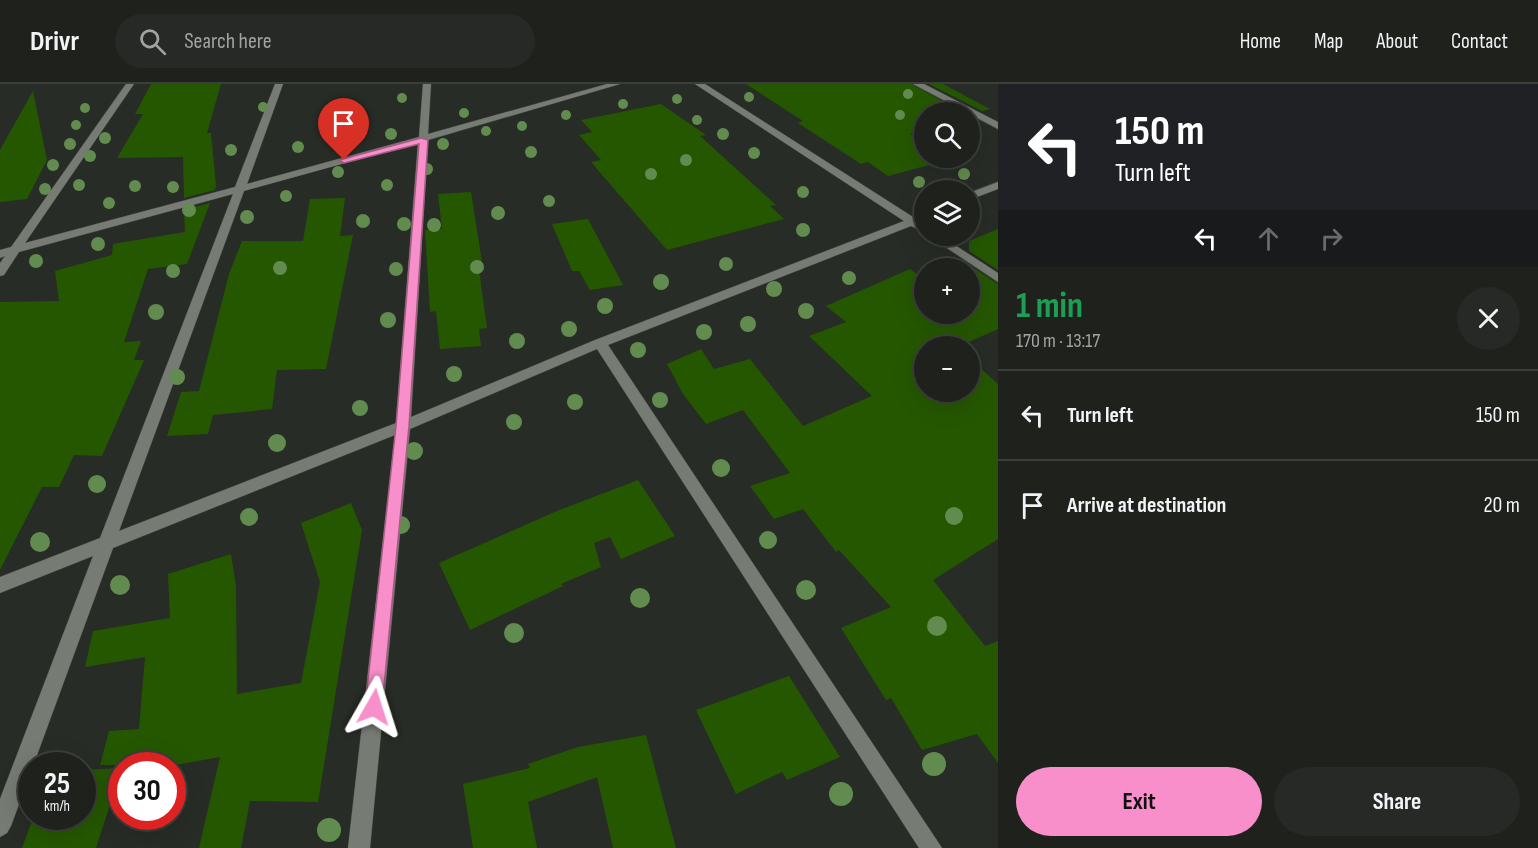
<!DOCTYPE html>
<html lang="en">
<head>
<meta charset="utf-8">
<style>
	body { margin:0; font-family:"Sofia Sans Condensed",sans-serif; background:#262925; color:#f1f3f6; height:100vh; display:flex; flex-direction:column; font-size:22px; white-space:nowrap }
	* { box-sizing:border-box; margin:0 }
	p { font-size:20px; color:#a1a3a3 }
	.icon { flex:none; width:33px; height:33px; fill:none; stroke:currentColor; stroke-width:2; stroke-linecap:round; stroke-linejoin:round }
	.map { position:relative; flex:1; overflow:hidden }
	.sheet { display:flex; flex-direction:column; background:#1e211c; width:540px }
	.sheet>* { flex:none }
	.banner { background:#202124; color:#fff; overflow:hidden }
	.buttons { position:absolute; left:914px; top:18px; display:grid; gap:12px }
	.buttons a { display:grid; place-items:center; width:66px; height:66px; border-radius:50%; background:#1e211c; box-shadow:0 6px 24px #0002,0 0 0 2px #3c3e3b; font-size:30px }
	.speed { position:absolute; left:18px; top:668px; display:flex; gap:12px; font-size:30px; font-weight:700; text-align:center }
	.speed>* { display:grid; place-content:center; width:78px; height:78px; border-radius:50%; background:#1e211c; box-shadow:0 6px 24px #0002,0 0 0 2px #3c3e3b; line-height:1 }
	.speed small { font-size:15px; font-weight:400 }
	.speed .limit { border:9px solid #d22; background:#fff; color:#111 }
	.pin { position:absolute; display:grid; place-items:center; width:51px; height:51px; color:#fff; margin:-62px -26px; border-radius:50% 50% 50% 0; rotate:-45deg; box-shadow:0 0 6px #0007 }
	.pin .icon { rotate:45deg }
	.me { position:absolute; width:66px; margin:-33px; rotate:6deg; stroke-linejoin:round; filter:drop-shadow(0 0 4px #0008) }
	.turn { display:flex; align-items:center; gap:21px; height:126px; padding:0 18px; font-size:27px }
	.turn .icon { width:78px; height:78px; stroke-width:2.5 }
	.turn b { display:block; font-size:42px; line-height:51px }
	.lanes { display:flex; align-items:center; height:57px; padding:0 18px; background:#0003; justify-content:center; gap:30px; direction:ltr }
	.lanes .off { opacity:.35 }
	.round { display:grid; place-items:center; flex:none; width:63px; height:63px; border-radius:32px; background:#262925 }
	.head { display:flex; align-items:center; justify-content:space-between; height:102px; padding:0 18px }
	h1 { font-size:36px; font-weight:700; line-height:45px; color:#1e9e55 }
	.button { display:flex; gap:12px; margin-top:auto; padding:12px 18px }
	.button a { flex:1; height:69px; border-radius:36px; background:#f98fca; color:#111; font-size:24px; font-weight:700; line-height:69px; text-align:center }
	.button a+a { background:#262925; color:#f1f3f6 }
	ul { padding:0; list-style:none }
	li { display:flex; align-items:center; gap:18px; height:90px; padding:0 18px; border-top:2px solid #3c3e3b }
	li div { flex:1 }
	li b { display:block; font-size:22px }
	li em { font-style:normal }
	header { display:flex; align-items:center; gap:36px; box-sizing:border-box; height:84px; padding:0 30px; background:#1e211c; border-bottom:2px solid #3c3e3b }
	header strong { font-size:28px }
	nav { display:flex; gap:33px; margin-inline-start:auto; font-size:21px }
	.search { width:420px; height:54px; background:#262925; display:flex; align-items:center; gap:15px; box-sizing:border-box; padding:0 21px; border-radius:33px; color:#a1a3a3; font-size:22px }
	main { display:flex; flex:1; min-height:0 }
	.map>svg:first-child { display:block }
</style>
</head>
<body>
<header>
<strong>Drivr</strong>
<div class="search"><svg class="icon" aria-label="search" viewBox="0 0 24 24"><circle cx="10" cy="10" r="6"/><path d="M15 15l6 6"/></svg>Search here</div>
<nav><a>Home</a><a>Map</a><a>About</a><a>Contact</a></nav>
</header>
<main>
<div class="map">
<svg width="998" height="764" viewBox="0 0 998 764">
	<rect width="100%" height="100%" fill="#282c26"/>
	<!-- building -->
	<path fill="#255700" d="M151 0H221L207 49H211L216 102 215 106 184 114 183 73 117 74 143 30H135Z
		M746 0H911L962 28H924V45L910 50 921 56 916 58 924 62V74H943L948 76 888 92 868 78 861 80 798 39 803 37Z
		M929 0H943L990 25 982 27Z
		M33 7 47 76 27 115 0 118V66Z
		M661 20 706 51 700 52 776 121 770 122 784 135 667 166 591 78 601 76 579 51 592 48 581 36Z
		M471 108 482 178H478L487 244 479 245 481 262 440 265 436 227 430 228 425 146 442 145 438 110Z
		M345 114 340 152 353 151 326 285 277 286 272 325 213 331 208 350 167 352 181 308 199 307 229 190 242 157H303L310 115Z
		M210 119 187 180 148 185 124 258 141 257 134 276H144L102 372 74 371 59 403H42L0 486V218L59 217 55 187 112 171 113 160 185 148 184 126Z
		M588 135 623 201 590 206 579 187H572L552 140Z
		M998 145V186L969 167V157Z
		M969 181 998 200V245L960 262H924V308H969V274L998 300V455L933 496 985 562 998 557V679L977 650 922 666 891 614 886 616 841 544 891 523 839 466 836 468 803 425 774 435 750 402 790 389 743 326 706 340 683 310 667 280 701 265 714 285 750 275 803 342 872 312 809 252 846 238 826 222 910 185 924 195V230H969Z
		M638 396 675 452 621 475 610 453 594 459 601 483 561 500 563 502 470 546 439 479 557 427Z
		M351 419 362 446 318 718 250 717 241 764H199L220 673 175 681H100L109 647 139 645 145 573 85 583 93 547 170 534 168 490 231 470 236 503 237 610 301 599 320 498 301 439Z
		M789 592 840 673 787 696 782 688 736 710 696 626Z
		M646 651 676 764H613L597 693 528 718 537 764H473L463 700 530 684 528 680 578 663Z
		M122 684 96 764H22L33 734 82 733V686Z"/>
	<g fill="none" stroke-linecap="round" stroke-linejoin="round">
		<defs>
			<path id="street" d="M126 0H134L25 159 235 103 275 0H283L247 100 419 53 423 0H431L428 50 607 0H620L428 56 411 333 595 256 904 137 695 0H705L913 133 924 130V137L921 138 924 140V148L911 142 608 261 942 764H919L597 265 410 345 370 764H348L395 351 113 464 11 742 7 749 0 753V715L93 472 0 509V493L100 454 233 110 19 168 4 191 0 192V179L5 172 0 174V166L11 163ZM418 59 396 339 119 447 244 107Z
				M913 0H924L998 38V45Z
				M998 98V105L969 116V109Z
				M929 152H941L998 189V198Z"/>
		</defs>
		<!-- street casing -->
		<use href="#street" stroke="#454944" stroke-width="1"/>
		<!-- street -->
		<use href="#street" fill="#767b74" fill-rule="evenodd"/>
	</g>
	<!-- trees -->
	<g fill="#628b4f">
		<circle cx="908" cy="10" r="5"/>
		<circle cx="749" cy="13" r="5"/>
		<circle cx="402" cy="14" r="5"/>
		<circle cx="677" cy="15" r="5"/>
		<circle cx="623" cy="20" r="5"/>
		<circle cx="263" cy="23" r="5"/>
		<circle cx="85" cy="24" r="5"/>
		<circle cx="464" cy="29" r="5"/>
		<circle cx="566" cy="31" r="5"/>
		<circle cx="900" cy="31" r="5"/>
		<circle cx="697" cy="36" r="5"/>
		<circle cx="76" cy="41" r="5"/>
		<circle cx="522" cy="42" r="5"/>
		<circle cx="486" cy="47" r="5"/>
		<circle cx="391" cy="50" r="6"/>
		<circle cx="723" cy="50" r="6"/>
		<circle cx="105" cy="54" r="6"/>
		<circle cx="70" cy="60" r="6"/>
		<circle cx="443" cy="60" r="6"/>
		<circle cx="298" cy="63" r="6"/>
		<circle cx="231" cy="66" r="6"/>
		<circle cx="531" cy="68" r="6"/>
		<circle cx="754" cy="69" r="6"/>
		<circle cx="90" cy="72" r="6"/>
		<circle cx="686" cy="76" r="6"/>
		<circle cx="53" cy="81" r="6"/>
		<circle cx="427" cy="85" r="6"/>
		<circle cx="338" cy="88" r="6"/>
		<circle cx="651" cy="90" r="6"/>
		<circle cx="964" cy="90" r="6"/>
		<circle cx="919" cy="98" r="6"/>
		<circle cx="79" cy="101" r="6"/>
		<circle cx="387" cy="101" r="6"/>
		<circle cx="135" cy="102" r="6"/>
		<circle cx="173" cy="103" r="6"/>
		<circle cx="45" cy="105" r="6"/>
		<circle cx="803" cy="108" r="6"/>
		<circle cx="286" cy="112" r="6"/>
		<circle cx="549" cy="117" r="6"/>
		<circle cx="109" cy="119" r="6"/>
		<circle cx="189" cy="126" r="7"/>
		<circle cx="498" cy="129" r="7"/>
		<circle cx="247" cy="133" r="7"/>
		<circle cx="363" cy="137" r="7"/>
		<circle cx="404" cy="140" r="7"/>
		<circle cx="434" cy="141" r="7"/>
		<circle cx="803" cy="146" r="7"/>
		<circle cx="98" cy="160" r="7"/>
		<circle cx="36" cy="177" r="7"/>
		<circle cx="726" cy="180" r="7"/>
		<circle cx="477" cy="183" r="7"/>
		<circle cx="280" cy="184" r="7"/>
		<circle cx="396" cy="185" r="7"/>
		<circle cx="173" cy="187" r="7"/>
		<circle cx="849" cy="194" r="7"/>
		<circle cx="661" cy="198" r="8"/>
		<circle cx="774" cy="205" r="8"/>
		<circle cx="605" cy="222" r="8"/>
		<circle cx="806" cy="227" r="8"/>
		<circle cx="156" cy="228" r="8"/>
		<circle cx="388" cy="236" r="8"/>
		<circle cx="748" cy="240" r="8"/>
		<circle cx="569" cy="245" r="8"/>
		<circle cx="704" cy="248" r="8"/>
		<circle cx="517" cy="257" r="8"/>
		<circle cx="638" cy="266" r="8"/>
		<circle cx="454" cy="290" r="8"/>
		<circle cx="177" cy="293" r="8"/>
		<circle cx="660" cy="316" r="8"/>
		<circle cx="575" cy="318" r="8"/>
		<circle cx="360" cy="324" r="8"/>
		<circle cx="514" cy="338" r="8"/>
		<circle cx="277" cy="359" r="9"/>
		<circle cx="414" cy="367" r="9"/>
		<circle cx="721" cy="384" r="9"/>
		<circle cx="97" cy="400" r="9"/>
		<circle cx="954" cy="432" r="9"/>
		<circle cx="249" cy="433" r="9"/>
		<circle cx="401" cy="441" r="9"/>
		<circle cx="768" cy="456" r="9"/>
		<circle cx="40" cy="458" r="10"/>
		<circle cx="120" cy="501" r="10"/>
		<circle cx="806" cy="506" r="10"/>
		<circle cx="640" cy="514" r="10"/>
		<circle cx="937" cy="542" r="10"/>
		<circle cx="514" cy="549" r="10"/>
		<circle cx="934" cy="680" r="12"/>
		<circle cx="841" cy="710" r="12"/>
		<circle cx="329" cy="746" r="12"/>
	</g>
	<!-- route -->
	<path fill="#f98fca" stroke="#a25d83" stroke-width="1.5" d="M421 54 428 56 409 342 382 623 380 629 374 632 368 629 365 623 396 342 419 60 344 79 339 76Z"/>
</svg>
<div class="buttons">
<a><svg class="icon" aria-label="search" viewBox="0 0 24 24"><circle cx="10" cy="10" r="6"/><path d="M15 15l6 6"/></svg></a>
<a><svg class="icon" aria-label="layers" viewBox="0 0 24 24"><path d="M12 4l9 5-9 5-9-5zM3 14l9 5 9-5"/></svg></a>
<a>+</a>
<a>−</a>
</div>
<div class="speed"><div>25<small>km/h</small></div><div class="limit">30</div></div>
<div class="pin" style="left:344px;top:76px;background:#d93025"><svg class="icon" aria-label="arrive" viewBox="0 0 24 24"><path d="M6 21V4h12l-3 4 3 4H6"/></svg></div>
<svg class="me" style="left:374px;top:623px" viewBox="-20 -20 40 40"><path d="M0-17L14 15 0 8-14 15z" fill="#f98fca" stroke="#fff" stroke-width="4"/></svg>
</div>
<section class="sheet">
<div class="banner">
<div class="turn"><svg class="icon" aria-label="left" viewBox="0 0 24 24"><path d="M17 20v-9H6M10 6l-5 5 5 5"/></svg><div><b>150 m</b>Turn left</div></div>
<div class="lanes"><svg class="icon" aria-label="left" viewBox="0 0 24 24"><path d="M17 20v-9H6M10 6l-5 5 5 5"/></svg><svg class="icon off" aria-label="ahead" viewBox="0 0 24 24"><path d="M12 20V5M6 11l6-6 6 6"/></svg><svg class="icon off" aria-label="right" viewBox="0 0 24 24"><path d="M7 20v-9h11M14 6l5 5-5 5"/></svg></div>
</div>
<div class="head"><div><h1>1 min</h1><p>170 m · 13:17</p></div><a class="round"><svg class="icon" aria-label="close" viewBox="0 0 24 24"><path d="M6 6l12 12M18 6L6 18"/></svg></a></div>
<ul>
<li><svg class="icon" aria-label="left" viewBox="0 0 24 24"><path d="M17 20v-9H6M10 6l-5 5 5 5"/></svg><div><b>Turn left</b></div><em>150 m</em></li>
<li><svg class="icon" aria-label="arrive" viewBox="0 0 24 24"><path d="M6 21V4h12l-3 4 3 4H6"/></svg><div><b>Arrive at destination</b></div><em>20 m</em></li>
</ul>
<div class="button"><a>Exit</a><a>Share</a></div>
</section>
</main>
</body>
</html>
